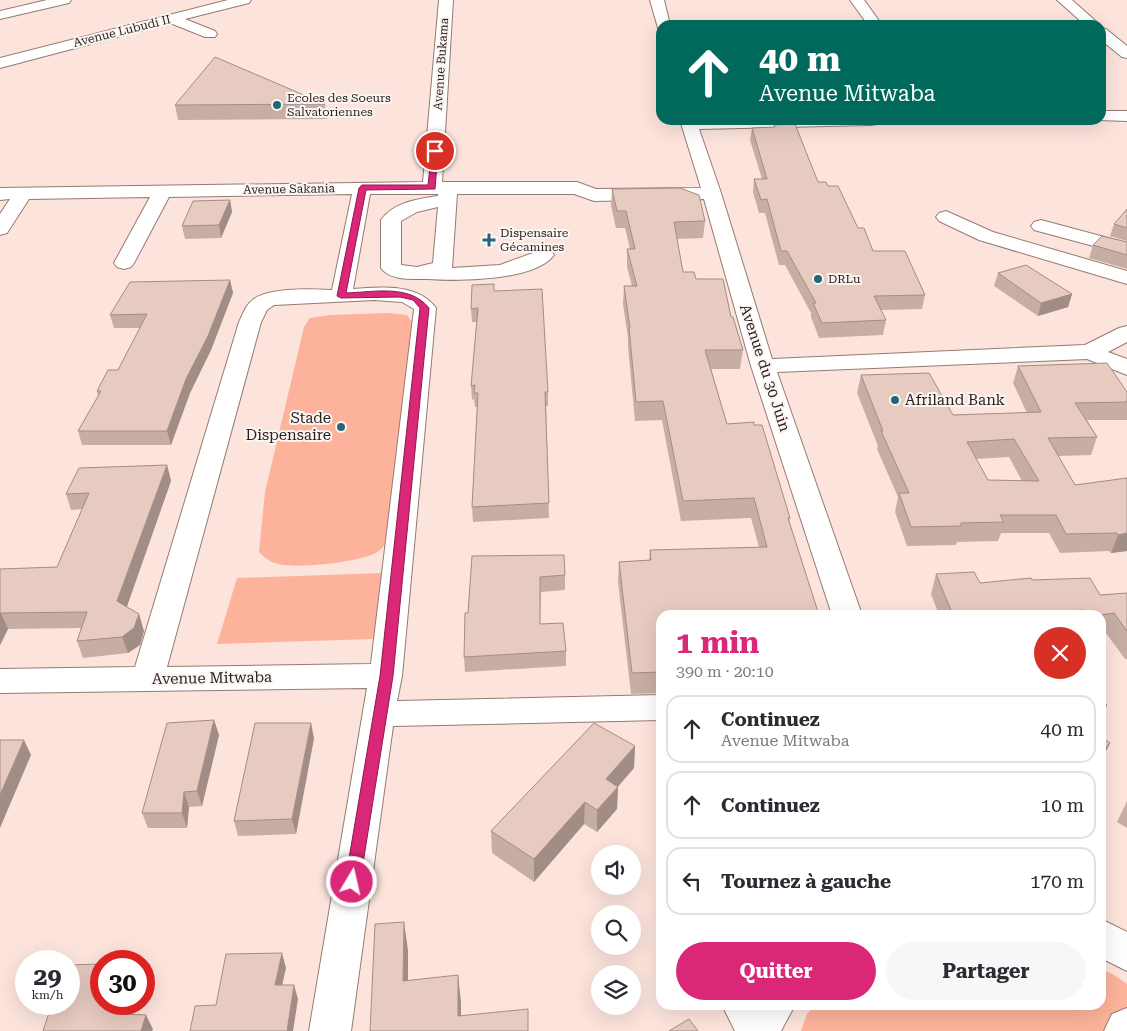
<!DOCTYPE html>
<html lang="fr">
<head>
<meta charset="utf-8">
<style>
	body { margin:0; font-family:"Roboto Serif",serif; background:#f7f7f7; color:#2b2b33; height:100vh; display:flex; flex-direction:column; font-size:19px; white-space:nowrap }
	* { box-sizing:border-box; margin:0 }
	p { font-size:16px; color:#7c7c81 }
	.icon { flex:none; width:28px; height:28px; fill:none; stroke:currentColor; stroke-width:2; stroke-linecap:round; stroke-linejoin:round }
	.map { position:relative; flex:1; overflow:hidden }
	.panel { position:absolute; left:656px; top:610px; width:450px; height:400px; display:flex; flex-direction:column; background:#fff; border-radius:15px; box-shadow:0 5px 20px #0002 }
	.panel>* { flex:none }
	.banner { position:absolute; left:656px; top:20px; width:450px; height:105px; border-radius:15px; box-shadow:0 5px 20px #0002; background:#00695c; color:#fff; overflow:hidden }
	.fabs { position:absolute; left:591px; top:845px; display:grid; gap:10px }
	.fabs a { display:grid; place-items:center; width:50px; height:50px; border-radius:50%; background:#fff; box-shadow:0 5px 20px #0002; font-size:25px }
	.speed { position:absolute; left:15px; top:950px; display:flex; gap:10px; font-size:25px; font-weight:700; text-align:center }
	.speed>* { display:grid; place-content:center; width:65px; height:65px; border-radius:50%; background:#fff; box-shadow:0 5px 20px #0002; line-height:1 }
	.speed small { font-size:12px; font-weight:400 }
	.speed .limit { border:8px solid #d22; background:#fff; color:#111 }
	.pin { position:absolute; display:grid; place-items:center; width:42px; height:42px; color:#fff; margin:-21px; border:2px solid #fff; border-radius:50%; box-shadow:0 1px 5px #0007 }
	.me { position:absolute; width:55px; margin:-28px; rotate:9deg; stroke-linejoin:round; filter:drop-shadow(0 0 4px #0008) }
	.turn { display:flex; align-items:center; gap:18px; height:105px; padding:0 20px; font-size:22px }
	.turn .icon { width:65px; height:65px; stroke-width:2.5 }
	.turn b { display:block; font-size:35px; line-height:42px }
	.round { display:grid; place-items:center; flex:none; width:52px; height:52px; border-radius:26px; background:#f7f7f7 }
	.summary { display:flex; align-items:center; justify-content:space-between; height:85px; padding:0 20px }
	h1 { font-size:30px; font-weight:700; line-height:38px; color:#db2777 }
	.primary-button { display:flex; gap:10px; margin-top:auto; padding:10px 20px }
	.primary-button a { flex:1; height:58px; border-radius:30px; background:#db2777; color:#fff; font-size:20px; font-weight:700; line-height:58px; text-align:center }
	.primary-button a+a { background:#f7f7f7; color:#2b2b33 }
	ul { padding:0; list-style:none }
	li { display:flex; align-items:center; gap:15px; height:68px; margin:0 10px 8px; padding:0 10px; border:2px solid #e1e1e2; border-radius:15px }
	li div { flex:1 }
	li b { display:block; font-size:19px }
	li em { font-style:normal }
	.map>svg:first-child { display:block }
</style>
</head>
<body>
<div class="map">
<svg width="1127" height="1031" viewBox="0 0 1127 1031">
	<rect width="100%" height="100%" fill="#fce4dc"/>
	<!-- green -->
	<path fill="#fdb39b" d="M388 313 407 315 414 325 388 537C386 541 384 547 380 550 369 562 295 569 278 564 270 562 265 558 259 552L265 492 304 327 310 318 330 315Z
		M383 573 373 639 217 644 237 578Z
		M1101 969 1114 975 1127 984V1031H801L807 1014 815 1005H1101Z"/>
	<g fill="none" stroke-linecap="round" stroke-linejoin="round">
		<defs>
			<path id="minor" d="M47 0H71L69 3 0 19V11Z
				M228 0H251L249 3 185 19 215 31 217 34 215 37H205L170 23 0 68V58Z
				M439 0H453L442 182H577L596 189 701 188 680 120H879L877 124 871 125 699 129 721 193 772 359 1085 345 1119 328 1127 326V342L1108 352 1127 359V375L1087 359 777 372 862 615H832L751 366 704 199 594 201 574 194H457L452 268 500 265 544 249 551 251 554 255C536 281 457 281 428 279 414 279 390 281 381 268V220C394 202 418 199 438 196V194H370L353 289C380 287 418 283 436 308L402 676 397 701 661 695V720L393 726 351 1031H309L367 688 0 693V669L135 667 239 322C243 314 246 304 254 299 270 287 312 289 332 290L352 194 169 197 134 263 131 267 124 269 117 267 114 263 150 197 29 199 7 233 0 235V214L10 199 0 200V188L423 182ZM438 207 433 263 417 267 401 265V221L417 212ZM374 300 402 302 414 309 371 664 167 667 261 322 267 310 274 305Z
				M650 0H664L670 25H661V29L658 28Z
				M850 0H864L882 25H868Z
				M1057 0H1072L1100 25H1085Z
				M1101 28 1106 29 1127 46V58L1122 57 1101 40Z
				M1101 111H1127V121L1097 120H1101Z
				M946 211 993 232 1127 271V284L979 240 939 221 936 217 939 213Z
				M1041 220 1127 243V255L1034 230 1031 226 1034 222Z
				M722 1005H765L779 1031H735Z
				M1127 1008V1031H1104L1112 1014Z"/>
			<path id="highway" d="M1101 919 1127 932V971L1101 958Z
				M751 1005H795L781 1031H736L742 1017Z"/>
		</defs>
		<!-- minor casing -->
		<use href="#minor" stroke="#957a72" stroke-width="2"/>
		<!-- highway casing -->
		<use href="#highway" stroke="#957a72" stroke-width="2"/>
		<!-- minor -->
		<use href="#minor" fill="#fff" fill-rule="evenodd"/>
		<!-- highway -->
		<use href="#highway" fill="#fff" fill-rule="evenodd"/>
	</g>
	<!-- wall -->
	<path fill="#c7aea5" fill-rule="evenodd" d="M325 104 327 119 178 120 175 105Z
		M774 125 818 182 828 186 873 251 925 295 922 309 881 310 886 320 883 335 819 338 811 317V313L785 265H779L765 213H759L753 192 754 179H762L750 140 752 128 774 127Z
		M612 189 705 221 703 238 677 239 683 272 696 279 731 317 743 350 740 369H711L727 424 790 518 789 522 819 615H661V693L631 694 618 582 619 562 649 560 650 550 759 547 751 518 681 521 662 420 635 421 628 347V338L623 304 624 286H632L627 267V249H630L625 228H616L611 206Z
		M230 200 232 212 221 238 185 239 182 226Z
		M1127 209V241L1110 236 1114 224Z
		M1127 242V269L1089 258 1093 245Z
		M998 273 1072 294 1068 307 1038 316 994 286Z
		M230 280 233 293 211 350 190 393 171 445H82L78 431 98 396 97 391 118 370 140 328H114L110 315Z
		M494 291 548 392V406H546L549 518 473 522 472 507 477 407H475L474 399 472 400 471 386 477 322H472L471 309Z
		M1018 366 1127 392V420H1087L1097 437 1091 455 1058 456 1075 485 1127 478V551L1111 553 1109 551 1060 553 1049 533H1001L998 541 957 542 956 545 907 546 895 512 898 497 877 449 878 446 857 393 861 375 953 415 1027 413 1013 383ZM1009 457 1022 481 988 480 976 459Z
		M167 465 171 481 126 607 144 631 140 645 128 653 83 658 77 641 81 628 8 629 0 645V569L57 567 82 509 71 510 66 494Z
		M472 556 565 575V590L541 592 540 624 566 651V666L465 672 464 657 468 613Z
		M936 574 980 583 1032 580 1100 595 1127 593V659H1125L1106 633 1101 634V615H939L931 594Z
		M214 720 219 735 202 806 189 807 187 828H148L142 813Z
		M314 738 296 834 238 836 234 821Z
		M635 746 634 768 618 787 617 809 597 832 584 824 534 882 492 853 491 831Z
		M1127 801V828L1117 822Z"/>
	<!-- shaded-wall -->
	<path fill="#a28d86" d="M230 200 232 212 221 238 219 225Z
		M230 280 233 293 211 350 190 393 171 445 167 431 186 379Z
		M1072 294 1068 307 1038 316 1041 303Z
		M167 465 171 481 123 618 117 601Z
		M1127 533V551L1111 553 1118 535Z
		M1 613 8 629 0 645V614Z
		M139 614 144 631 140 645 128 653 122 637Z
		M1107 705 1101 719V713Z
		M214 720 219 735 202 806 197 791Z
		M311 723 314 738 296 834 292 819Z
		M24 740 31 755 0 828V795Z
		M1110 743 1101 762V753Z
		M635 746 634 768 605 801 606 779Z
		M618 787 617 809 597 832V810Z
		M184 792 189 807 187 828 182 813Z
		M585 802 584 824 534 882V859Z
		M404 922 408 950V1008L403 981Z
		M282 953 286 968 279 999 275 985Z
		M458 975 461 1002V1031L458 1016Z
		M294 985 298 999 293 1031H287Z
		M125 1004H135L129 1028 122 1014Z
		M146 1015 153 1029 152 1031H141Z"/>
	<!-- building -->
	<path fill="#e7cac0" stroke="#a28d86" fill-rule="evenodd" d="M215 57 325 104 175 105Z
		M795 124 818 182H826L828 186H838L858 228H864L873 251H905L925 295 874 296 886 320 822 323 813 303H816L787 251H781L767 199 761 200 754 179H767L752 128 775 127 774 125Z
		M680 188 699 195 705 221 674 222 683 272H694L696 279H723L731 317H733L743 350H705L727 424 754 422V425H762L790 518H788L819 615H661V672L632 673 619 562 651 560 650 550 767 547 754 498 683 501 663 401 636 402 629 328H630L624 286H637L627 249H635L626 211H617L612 189Z
		M230 200 219 225 182 226 193 201Z
		M1127 209V228L1114 224Z
		M1102 236 1127 242V255L1093 245Z
		M1026 265 1072 294 1041 303 998 273Z
		M230 280 208 336 186 379 167 431H78L101 391H97L108 370H118L147 314 110 315 130 282Z
		M494 284V291L542 289 548 392H545L549 503 472 507 478 393H474L475 385 471 386 478 308 471 309 472 285Z
		M1107 363 1127 392V402L1075 403 1097 437 1048 438 1075 485 1127 478V533L1118 535 1117 533 1066 534 1056 515H1000L1004 522 961 523V526L911 527 899 493H909L881 431H883L861 375 929 373 953 415 1041 412 1018 366ZM1014 439 1039 481 988 480 967 442Z
		M167 465 117 601 139 614 134 628 122 637 77 641 87 612 1 613 0 614V569L57 567 89 493 66 494 79 468Z
		M564 555 565 575 540 577V624L563 623 566 651 464 657 465 613H468L472 556Z
		M974 572 980 583 1031 578 1032 580 1090 578 1100 595 1127 593V631L1114 613 1101 615H1087L1084 610 1009 615H953L936 574Z
		M1101 702 1107 705 1101 713Z
		M214 720 197 791 184 792 182 813H142L167 723Z
		M255 723H311L292 819 234 821Z
		M594 723 635 746 606 779 618 787 597 810 585 802 534 859 491 831Z
		M1101 737 1110 743 1101 753Z
		M0 740H24L0 795Z
		M404 922 403 981 458 975V1016L528 1009V1031H370L375 924Z
		M282 953 275 985H294L287 1031H190L195 1006 216 1005 226 954Z
		M101 964V1004H125L122 1014 146 1015 141 1031H43L52 1004H69V965Z
		M689 1019 698 1031H669Z"/>
	<!-- route -->
	<path fill="#db2777" stroke="#8e194d" d="M432 149 438 151 435 189 366 190 346 293C374 292 410 284 429 308L393 676 360 882 358 887 352 889 347 887 345 882 380 676 420 308 413 300 400 297 341 298 337 296 359 188 362 185H428Z"/>
	<!-- markers -->
	<g fill="#267" stroke="#fbf5f3" stroke-width="2">
		<circle cx="277" cy="105" r="5"/>
		<path d="M486.5 232.5h5v5h5v5h-5v5h-5v-5h-5v-5h5z"/>
		<circle cx="818" cy="279" r="5"/>
		<circle cx="895" cy="400" r="5"/>
		<circle cx="341" cy="427" r="5"/>
	</g>
	<g text-anchor="middle" stroke-width="4" stroke-linejoin="round" paint-order="stroke">
		<!-- far-street labels -->
		<g font-size="12" fill="#291e1b" stroke="#fbf5f3">
			<text transform="translate(122 31) rotate(-14)" y="4">Avenue Lubudi II</text>
			<text transform="translate(441 64) rotate(-86)" y="4">Avenue Bukama</text>
			<text transform="translate(289 189) rotate(-1)" y="4">Avenue Sakania</text>
		</g>
		<!-- far-poi labels -->
		<g font-size="12" fill="#291e1b" stroke="#fbf5f3" text-anchor="start">
			<text x="287" y="102">Ecoles des Soeurs<tspan x="287" dy="14">Salvatoriennes</tspan></text>
			<text x="500" y="237">Dispensaire<tspan x="500" dy="14">Gécamines</tspan></text>
			<text x="828" y="283">DRLu</text>
		</g>
		<!-- street labels -->
		<g font-size="15" fill="#291e1b" stroke="#fbf5f3">
			<text transform="translate(765 368) rotate(72)" y="5">Avenue du 30 Juin</text>
			<text transform="translate(212 678) rotate(-1)" y="5">Avenue Mitwaba</text>
		</g>
		<!-- poi labels -->
		<g font-size="15" fill="#291e1b" stroke="#fbf5f3" text-anchor="start">
			<text x="905" y="405">Afriland Bank</text>
			<text x="331" y="423" text-anchor="end">Stade<tspan x="331" dy="17">Dispensaire</tspan></text>
		</g>
	</g>
</svg>
<div class="fabs">
<a><svg class="icon" aria-label="sound" viewBox="0 0 24 24"><path d="M4 9h4l5-4v14l-5-4H4zM17 9q2 3 0 6"/></svg></a>
<a><svg class="icon" aria-label="search" viewBox="0 0 24 24"><circle cx="10" cy="10" r="6"/><path d="M15 15l6 6"/></svg></a>
<a><svg class="icon" aria-label="layers" viewBox="0 0 24 24"><path d="M12 4l9 5-9 5-9-5zM3 14l9 5 9-5"/></svg></a>
</div>
<div class="speed"><div>29<small>km/h</small></div><div class="limit">30</div></div>
<div class="pin" style="left:435px;top:151px;background:#d93025"><svg class="icon" aria-label="arrive" viewBox="0 0 24 24"><path d="M6 21V4h12l-3 4 3 4H6"/></svg></div>
<svg class="me" style="left:352px;top:882px" viewBox="-20 -20 40 40"><circle r="17" fill="#db2777" stroke="#fff" stroke-width="3"/><path d="M0-11L8 9 0 5-8 9z" fill="#fff"/></svg>
<div class="banner">
<div class="turn"><svg class="icon" aria-label="ahead" viewBox="0 0 24 24"><path d="M12 20V5M6 11l6-6 6 6"/></svg><div><b>40 m</b>Avenue Mitwaba</div></div>
</div>
<section class="panel">
<div class="summary"><div><h1>1 min</h1><p>390 m · 20:10</p></div><a class="round" style="background:#d93025;color:#fff"><svg class="icon" aria-label="close" viewBox="0 0 24 24"><path d="M6 6l12 12M18 6L6 18"/></svg></a></div>
<ul>
<li><svg class="icon" aria-label="ahead" viewBox="0 0 24 24"><path d="M12 20V5M6 11l6-6 6 6"/></svg><div><b>Continuez</b><p>Avenue Mitwaba</p></div><em>40 m</em></li>
<li><svg class="icon" aria-label="ahead" viewBox="0 0 24 24"><path d="M12 20V5M6 11l6-6 6 6"/></svg><div><b>Continuez</b></div><em>10 m</em></li>
<li><svg class="icon" aria-label="left" viewBox="0 0 24 24"><path d="M17 20v-9H6M10 6l-5 5 5 5"/></svg><div><b>Tournez à gauche</b></div><em>170 m</em></li>
</ul>
<div class="primary-button"><a>Quitter</a><a>Partager</a></div>
</section>
</div>
</body>
</html>
